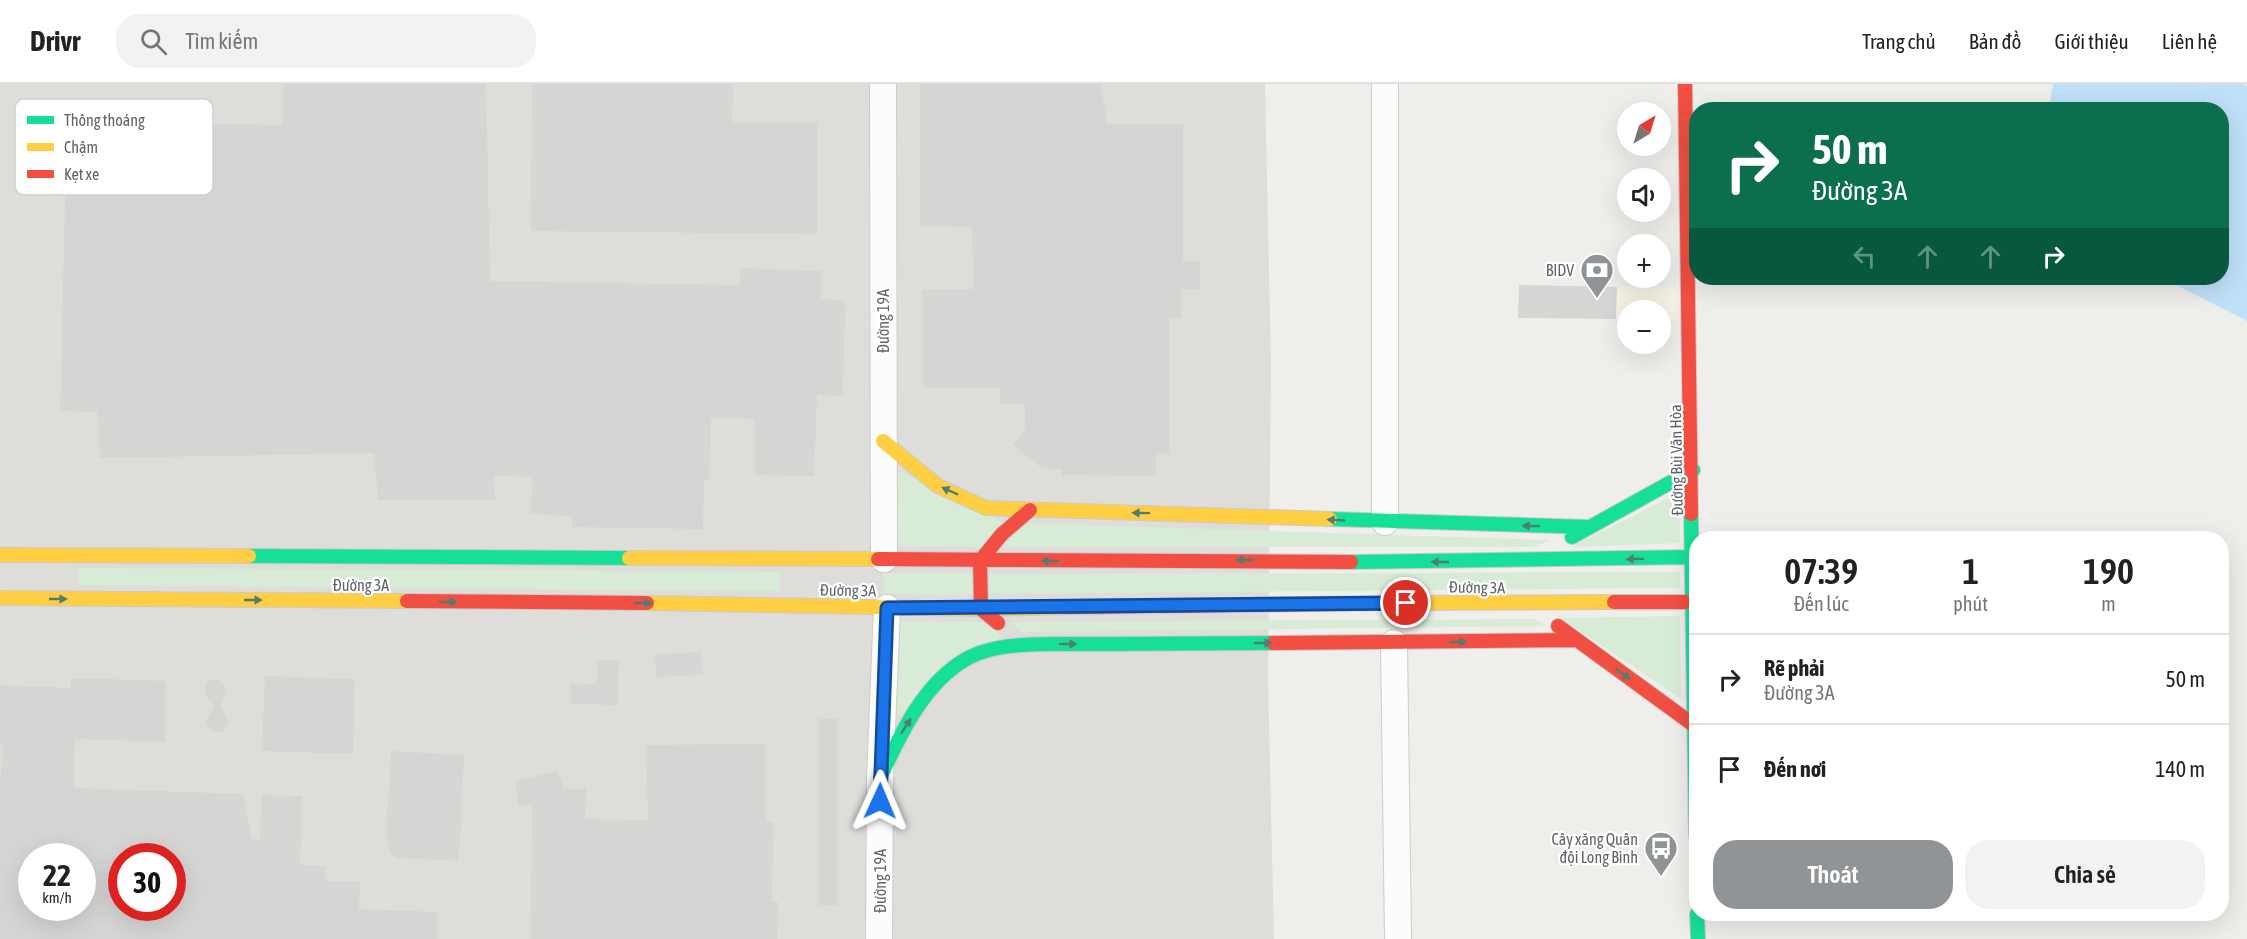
<!DOCTYPE html>
<html lang="vi">
<head>
<meta charset="utf-8">
<style>
	body { margin:0; font-family:"Asap Condensed",sans-serif; background:#f2f2f2; color:#222; height:100vh; display:flex; flex-direction:column; font-size:22px; white-space:nowrap }
	* { box-sizing:border-box; margin:0 }
	p { font-size:20px; color:#767676 }
	.icon { flex:none; width:33px; height:33px; fill:none; stroke:currentColor; stroke-width:2; stroke-linecap:round; stroke-linejoin:round }
	.map { position:relative; flex:1; overflow:hidden }
	.sheet { position:absolute; left:1689px; top:447px; width:540px; height:390px; display:flex; flex-direction:column; background:#fff; border-radius:24px; box-shadow:0 6px 24px #0002 }
	.sheet>* { flex:none }
	.banner { position:absolute; left:1689px; top:18px; width:540px; height:183px; border-radius:24px; box-shadow:0 6px 24px #0002; background:#0b6e4f; color:#fff; overflow:hidden }
	.needle { width:39px; rotate:38deg }
	.controls { position:absolute; left:1617px; top:18px; display:grid; gap:12px }
	.controls a { display:grid; place-items:center; width:54px; height:54px; border-radius:50%; background:#fff; box-shadow:0 6px 24px #0002; font-size:30px }
	.speed { position:absolute; left:18px; top:759px; display:flex; gap:12px; font-size:30px; font-weight:700; text-align:center }
	.speed>* { display:grid; place-content:center; width:78px; height:78px; border-radius:50%; background:#fff; box-shadow:0 6px 24px #0002; line-height:1 }
	.speed small { font-size:15px; font-weight:400 }
	.speed .limit { border:9px solid #d22; background:#fff; color:#111 }
	.pin { position:absolute; display:grid; place-items:center; width:51px; height:51px; color:#fff; margin:-26px; border:3px solid #fff; border-radius:50%; box-shadow:0 2px 6px #0007 }
	.me { position:absolute; width:66px; margin:-33px; rotate:1deg; stroke-linejoin:round; filter:drop-shadow(0 0 4px #0008) }
	.turn { display:flex; align-items:center; gap:21px; height:126px; padding:0 24px; font-size:27px }
	.turn .icon { width:78px; height:78px; stroke-width:2.5 }
	.turn b { display:block; font-size:42px; line-height:51px }
	.lanes { display:flex; align-items:center; height:57px; padding:0 24px; background:#0003; justify-content:center; gap:30px; direction:ltr }
	.lanes .off { opacity:.35 }
	.eta { display:flex; justify-content:space-evenly; align-items:center; height:102px; text-align:center }
	.eta b { font-size:36px; font-weight:600; line-height:42px }
	.button { display:flex; gap:12px; margin-top:auto; padding:12px 24px }
	.button a { flex:1; height:69px; border-radius:24px; background:#919496; color:#fff; font-size:24px; font-weight:600; line-height:69px; text-align:center }
	.button a+a { background:#f2f2f2; color:#222 }
	ul { padding:0; list-style:none }
	li { display:flex; align-items:center; gap:18px; height:90px; padding:0 24px; border-top:2px solid #e0e0e0 }
	li div { flex:1 }
	li b { display:block; font-size:22px }
	li em { font-style:normal }
	header { display:flex; align-items:center; gap:36px; box-sizing:border-box; height:84px; padding:0 30px; background:#fff; border-bottom:2px solid #e0e0e0 }
	header strong { font-size:28px }
	nav { display:flex; gap:33px; margin-inline-start:auto; font-size:21px }
	.search { width:420px; height:54px; background:#f2f2f2; display:flex; align-items:center; gap:15px; box-sizing:border-box; padding:0 21px; border-radius:24px; color:#767676; font-size:22px }
	.map>svg:first-child { display:block }
</style>
</head>
<body>
<header>
<strong>Drivr</strong>
<div class="search"><svg class="icon" aria-label="search" viewBox="0 0 24 24"><circle cx="10" cy="10" r="6"/><path d="M15 15l6 6"/></svg>Tìm kiếm</div>
<nav><a>Trang chủ</a><a>Bản đồ</a><a>Giới thiệu</a><a>Liên hệ</a></nav>
</header>
<div class="map">
<svg width="2247" height="855" viewBox="0 0 2247 855">
	<rect width="100%" height="100%" fill="#efeeea"/>
	<!-- commercial -->
	<path fill="#f7f3e4" d="M1519 201 1675 204 1676 236H1661L1660 226H1628L1627 235 1518 234Z"/>
	<!-- industrial -->
	<path fill="#dfddda" fill-rule="evenodd" d="M0 0H1265L1271 282 1268 595 1274 855H0ZM32 772H82V824H32ZM122 772H172V824H122Z"/>
	<!-- green -->
	<path fill="#d8ebd6" d="M886 381 1003 438 982 463 885 462Z
		M1679 409 1680 459 1571 463Z
		M1026 439 1549 456 1536 463H1002Z
		M78 484 780 488V507L79 501Z
		M1680 488V504L989 510V490Z
		M884 489H973V511L884 510Z
		M1680 532 1681 615 1561 534Z
		M1535 535 1545 542 1021 548 1010 538Z
		M886 537 985 538 1002 552 890 639Z"/>
	<!-- water -->
	<path fill="#bfe0f9" d="M2053 0H2242L2247 2V237L2162 194H2222V26L2049 25Z"/>
	<!-- building -->
	<path fill="#d6d5d3" fill-rule="evenodd" d="M283 0H486L490 197 740 201V184L822 187 821 215 845 216 843 312 817 311 814 392 754 391 755 335 711 334 710 396H704L703 445 572 443V433L530 429 533 393 494 392 495 416H378L374 369 100 374 97 328 60 327 67 37 282 41Z
		M532 0H733L732 38 817 39V150L531 147Z
		M920 0H1101L1107 40H1183V177H1200V205H1181V234H1169V370H1156V392L1062 391V385H1043L1013 361 1025 345V320H1001L1000 304H923L922 206 973 205 972 143 920 142Z
		M1519 201 1617 203 1616 235 1518 234Z
		M701 568 703 591 656 593 655 570Z
		M597 576H619L618 621 570 620V599L597 600Z
		M265 592 355 595 353 670 262 667Z
		M71 594 166 597 165 658 75 655 74 704 243 710 252 755H260L261 711 302 712 300 781 326 782 325 797 360 798 359 825 437 828V855H0V702L3 660H0V601L71 604ZM32 772H82V824H32ZM122 772H172V824H122Z
		M217 595 226 605 221 622 229 639 222 648H212L206 637 215 621 206 612 204 605 209 596Z
		M819 635H838V821H819Z
		M765 660 766 738H773L772 818H778L777 855H531L532 721H517L516 697 557 687 564 705H586L585 735 648 736 646 661Z
		M391 667 464 671 459 777 397 774 390 768 386 754Z"/>
	<g fill="none" stroke-linecap="round" stroke-linejoin="round">
		<defs>
			<path id="street" d="M883 0 884 475
				M1385 0V438
				M1394 559 1398 855
				M879 855 880 694 887 524"/>
			<path id="fast" d="M1691 430 1696 752
				M1330 435 1589 443
				M1572 453 1693 386
				M249 472 629 474
				M1351 478 1694 473
				M880 694C900 651 924 598 968 574 1004 555 1064 561 1104 560 1160 560 1216 559 1273 559
				M1697 830 1698 855"/>
			<path id="slow" d="M883 357 938 402 986 424 1330 435
				M0 471 249 472
				M629 474 878 475
				M0 514 407 517
				M647 519 981 525 1068 523
				M1386 519 1614 518"/>
			<path id="jam" d="M1685 0 1691 430
				M878 475 1351 478
				M407 517 647 519
				M1614 518H1694
				M1068 523 1386 519
				M998 539 981 525 980 477 1002 450 1030 426
				M1558 542 1695 642
				M1273 559 1575 556"/>
		</defs>
		<!-- street casing -->
		<use href="#street" stroke="#cbcccc" stroke-width="28"/>
		<!-- fast casing -->
		<use href="#fast" stroke="#cacacb" stroke-width="16"/>
		<!-- slow casing -->
		<use href="#slow" stroke="#cacacb" stroke-width="16"/>
		<!-- jam casing -->
		<use href="#jam" stroke="#cacacb" stroke-width="16"/>
		<!-- street -->
		<use href="#street" stroke="#fdfcfc" stroke-width="26"/>
		<!-- fast -->
		<use href="#fast" stroke="#16e098" stroke-width="14"/>
		<!-- slow -->
		<use href="#slow" stroke="#ffcf43" stroke-width="14"/>
		<!-- jam -->
		<use href="#jam" stroke="#f24e42" stroke-width="14"/>
	</g>
	<!-- one-way arrows -->
	<defs><path id="oneway-solid" d="M-6-.8H1V-3.2L6.5 0L1 3.2V.8H-6Z" transform="scale(1.5)"/></defs>
	<g fill="#507c72">
		<use href="#oneway-solid" transform="translate(950 407) rotate(-156)"/>
		<use href="#oneway-solid" transform="translate(1141 429) rotate(-179)"/>
		<use href="#oneway-solid" transform="translate(1336 436) rotate(-177)"/>
		<use href="#oneway-solid" transform="translate(1531 442) rotate(-179)"/>
		<use href="#oneway-solid" transform="translate(1635 475) rotate(179)"/>
		<use href="#oneway-solid" transform="translate(1245 476) rotate(-179)"/>
		<use href="#oneway-solid" transform="translate(1050 477) rotate(180)"/>
		<use href="#oneway-solid" transform="translate(1440 478) rotate(180)"/>
		<use href="#oneway-solid" transform="translate(58 515)"/>
		<use href="#oneway-solid" transform="translate(253 516)"/>
		<use href="#oneway-solid" transform="translate(448 518)"/>
		<use href="#oneway-solid" transform="translate(643 519)"/>
		<use href="#oneway-solid" transform="translate(1458 558) rotate(-1)"/>
		<use href="#oneway-solid" transform="translate(1263 559)"/>
		<use href="#oneway-solid" transform="translate(1068 560) rotate(-1)"/>
		<use href="#oneway-solid" transform="translate(1623 590) rotate(36)"/>
		<use href="#oneway-solid" transform="translate(906 642) rotate(-57)"/>
	</g>
	<g fill="none" stroke-linecap="round" stroke-linejoin="round">
		<defs>
			<path id="route" d="M880 717 887 524 1406 519"/>
		</defs>
		<!-- route casing -->
		<use href="#route" stroke="#114b97" stroke-width="15"/>
		<!-- route -->
		<use href="#route" stroke="#1a73e8" stroke-width="10"/>
	</g>
	<!-- icons -->
	<defs>
		<symbol id="bank-pin" viewBox="-11 -11 22 30"><path d="M0 17L-7.5 6A9.5 9.5 0 1 1 7.5 6Z" fill="#919496" stroke="#fff"/><path d="M-6-4H6V4H-6ZM0-2.3a2.3 2.3 0 1 0 0 4.6a2.3 2.3 0 1 0 0-4.6Z" fill="#fff"/></symbol>
		<symbol id="bus-pin" viewBox="-11 -11 22 30"><path d="M0 17L-7.5 6A9.5 9.5 0 1 1 7.5 6Z" fill="#919496" stroke="#fff"/><path d="M-5-6H5V4H4V6H2V4H-2V6H-4V4H-5ZM-3.5-4V0h7V-4ZM-3.5 1.2v1.5H-2V1.2ZM2 1.2v1.5H3.5V1.2Z" fill="#fff"/></symbol>
	</defs>
	<g fill-rule="evenodd">
		<use href="#bank-pin" x="1578" y="167" width="38" height="52"/>
		<use href="#bus-pin" x="1642" y="745" width="38" height="52"/>
	</g>
	<g text-anchor="middle" stroke-width="4.5" stroke-linejoin="round" paint-order="stroke">
		<!-- poi labels -->
		<g font-size="16" fill="#5f6368" stroke="#fff" text-anchor="end">
			<text x="1574" y="192">BIDV</text>
			<text x="1638" y="761">Cây xăng Quân<tspan x="1638" dy="18">đội Long Bình</tspan></text>
		</g>
		<!-- street labels -->
		<g font-size="16" fill="#5f6368" stroke="#fff">
			<text transform="translate(883 237) rotate(-90)" y="6">Đường 19A</text>
			<text transform="translate(1676 376) rotate(-91)" y="6">Đường Bùi Văn Hòa</text>
			<text x="361" y="507">Đường 3A</text>
			<text transform="translate(1477 503) rotate(1)" y="6">Đường 3A</text>
			<text transform="translate(848 506) rotate(1)" y="6">Đường 3A</text>
			<text transform="translate(880 797) rotate(-90)" y="6">Đường 19A</text>
		</g>
	</g>
	<!-- legend -->
	<rect x="15" y="15" width="198" height="96" rx="9" fill="#fff" stroke="#cfd0d2" stroke-width="1.5"/>
	<rect x="27" y="32" width="27" height="8" fill="#16e098"/>
	<rect x="27" y="59" width="27" height="8" fill="#ffcf43"/>
	<rect x="27" y="86" width="27" height="8" fill="#f24e42"/>
	<g font-size="16" fill="#5f6368">
		<text x="64" y="42">Thông thoáng</text>
		<text x="64" y="69">Chậm</text>
		<text x="64" y="96">Kẹt xe</text>
	</g>
</svg>
<div class="controls">
<a><svg class="needle" viewBox="-14 -14 28 28"><path d="M0-13l5 13h-10z" fill="#e53935"/><path d="M0 13l5-13h-10z" fill="#767676"/></svg></a>
<a><svg class="icon" aria-label="sound" viewBox="0 0 24 24"><path d="M4 9h4l5-4v14l-5-4H4zM17 9q2 3 0 6"/></svg></a>
<a>+</a>
<a>−</a>
</div>
<div class="speed"><div>22<small>km/h</small></div><div class="limit">30</div></div>
<div class="pin" style="left:1406px;top:519px;background:#d93025"><svg class="icon" aria-label="arrive" viewBox="0 0 24 24"><path d="M6 21V4h12l-3 4 3 4H6"/></svg></div>
<svg class="me" style="left:880px;top:717px" viewBox="-20 -20 40 40"><path d="M0-17L14 15 0 8-14 15z" fill="#1a73e8" stroke="#fff" stroke-width="4"/></svg>
<div class="banner">
<div class="turn"><svg class="icon" aria-label="right" viewBox="0 0 24 24"><path d="M7 20v-9h11M14 6l5 5-5 5"/></svg><div><b>50 m</b>Đường 3A</div></div>
<div class="lanes"><svg class="icon off" aria-label="left" viewBox="0 0 24 24"><path d="M17 20v-9H6M10 6l-5 5 5 5"/></svg><svg class="icon off" aria-label="ahead" viewBox="0 0 24 24"><path d="M12 20V5M6 11l6-6 6 6"/></svg><svg class="icon off" aria-label="ahead" viewBox="0 0 24 24"><path d="M12 20V5M6 11l6-6 6 6"/></svg><svg class="icon" aria-label="right" viewBox="0 0 24 24"><path d="M7 20v-9h11M14 6l5 5-5 5"/></svg></div>
</div>
<section class="sheet">
<div class="eta">
<div><b>07:39</b><p>Đến lúc</p></div>
<div><b>1</b><p>phút</p></div>
<div><b>190</b><p>m</p></div>
</div>
<ul>
<li><svg class="icon" aria-label="right" viewBox="0 0 24 24"><path d="M7 20v-9h11M14 6l5 5-5 5"/></svg><div><b>Rẽ phải</b><p>Đường 3A</p></div><em>50 m</em></li>
<li><svg class="icon" aria-label="arrive" viewBox="0 0 24 24"><path d="M6 21V4h12l-3 4 3 4H6"/></svg><div><b>Đến nơi</b></div><em>140 m</em></li>
</ul>
<div class="button"><a>Thoát</a><a>Chia sẻ</a></div>
</section>
</div>
</body>
</html>
